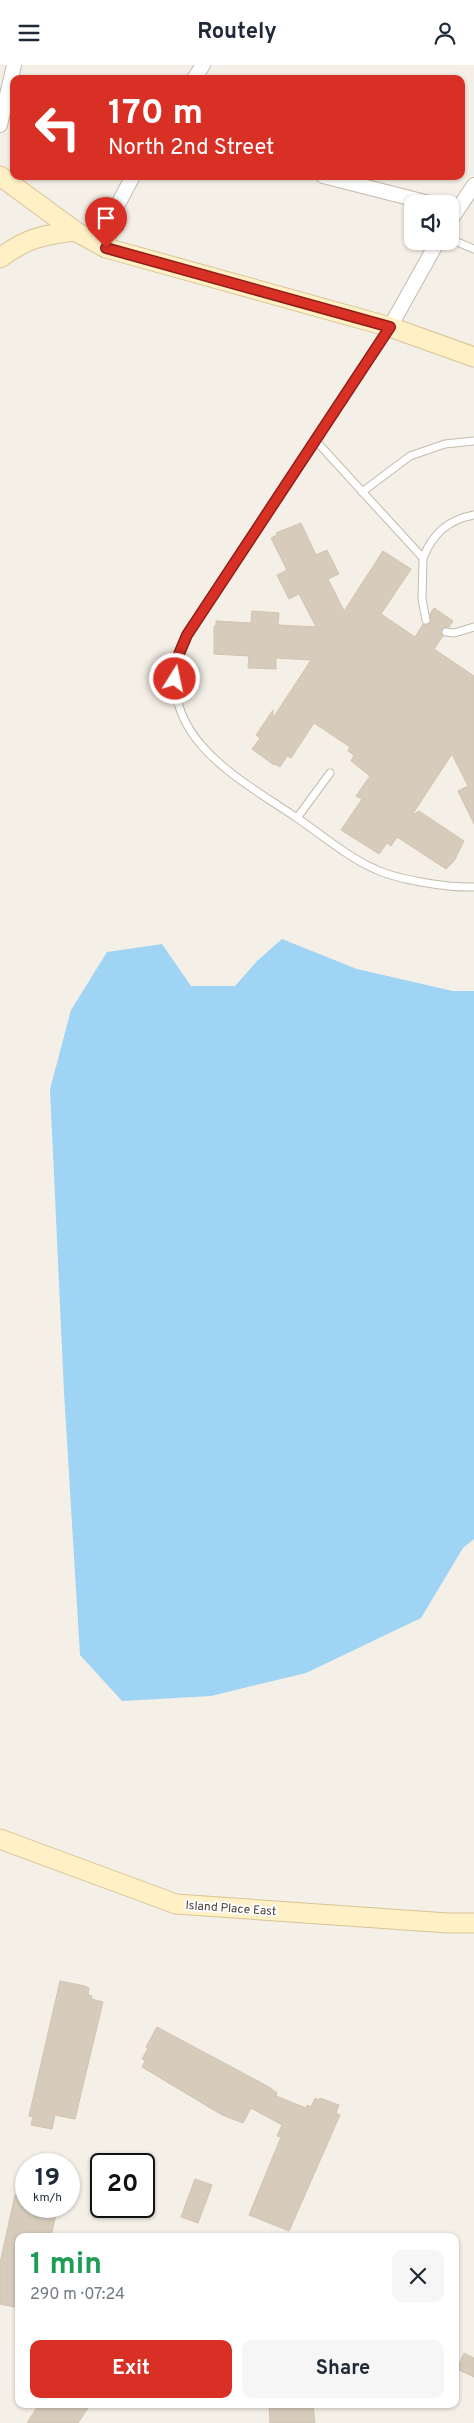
<!DOCTYPE html>
<html lang="en">
<head>
<meta charset="utf-8">
<style>
	body { margin:0; font-family:Overpass,sans-serif; background:#f6f6f7; color:#1f2937; height:100vh; display:flex; flex-direction:column; font-size:19px; white-space:nowrap }
	* { box-sizing:border-box; margin:0 }
	p { font-size:16px; color:#747a83 }
	.icon { flex:none; width:28px; height:28px; fill:none; stroke:currentColor; stroke-width:2; stroke-linecap:round; stroke-linejoin:round }
	.map { position:relative; flex:1; overflow:hidden }
	.side { position:absolute; left:15px; top:2168px; width:444px; height:175px; display:flex; flex-direction:column; background:#fff; border-radius:10px; box-shadow:0 1px 4px #0004 }
	.side>* { flex:none }
	.hud { position:absolute; left:10px; top:10px; width:455px; height:105px; border-radius:10px; box-shadow:0 1px 4px #0004; background:#d93025; color:#fff; overflow:hidden }
	.fabs { position:absolute; left:404px; top:130px; display:grid; gap:10px }
	.fabs a { display:grid; place-items:center; width:55px; height:55px; border-radius:10px; background:#fff; box-shadow:0 1px 4px #0004; font-size:25px }
	.speed { position:absolute; left:15px; top:2088px; display:flex; gap:10px; font-size:25px; font-weight:700; text-align:center }
	.speed>* { display:grid; place-content:center; width:65px; height:65px; border-radius:50%; background:#fff; box-shadow:0 1px 4px #0004; line-height:1 }
	.speed small { font-size:12px; font-weight:400 }
	.speed .limit { border:2px solid #111; border-radius:8px; background:#fff; color:#111 }
	.pin { position:absolute; display:grid; place-items:center; width:42px; height:42px; color:#fff; margin:-51px -21px; border-radius:50% 50% 50% 0; rotate:-45deg; box-shadow:0 0 5px #0007 }
	.pin .icon { rotate:45deg }
	.me { position:absolute; width:55px; margin:-28px; rotate:10deg; stroke-linejoin:round; filter:drop-shadow(0 0 4px #0008) }
	.turn { display:flex; align-items:center; gap:18px; height:105px; padding:0 15px; font-size:22px }
	.turn .icon { width:65px; height:65px; stroke-width:2.5 }
	.turn b { display:block; font-size:35px; line-height:42px }
	.round { display:grid; place-items:center; flex:none; width:52px; height:52px; border-radius:10px; background:#f6f6f7 }
	.overview { display:flex; align-items:center; justify-content:space-between; height:85px; padding:0 15px }
	h1 { font-size:30px; font-weight:700; line-height:38px; color:#1e9e55 }
	.primary-button { display:flex; gap:10px; margin-top:auto; padding:10px 15px }
	.primary-button a { flex:1; height:58px; border-radius:10px; background:#d93025; color:#fff; font-size:20px; font-weight:700; line-height:58px; text-align:center }
	.primary-button a+a { background:#f6f6f7; color:#1f2937 }
	header { display:flex; justify-content:space-between; align-items:center; height:65px; padding:0 15px; background:#fff; font-size:22px; font-weight:700 }
	.map>svg:first-child { display:block }
</style>
</head>
<body>
<header><svg class="icon" aria-label="menu" viewBox="0 0 24 24"><path d="M4 6h16M4 12h16M4 18h16"/></svg>Routely<svg class="icon" aria-label="person" viewBox="0 0 24 24"><circle cx="12" cy="8" r="4"/><path d="M4 21q1-7 8-7t8 7"/></svg></header>
<div class="map">
<svg width="474" height="2358" viewBox="0 0 474 2358">
	<rect width="100%" height="100%" fill="#f4f0e7"/>
	<!-- water -->
	<path fill="#a0d4f4" d="M282 874 357 904 453 926H474V1474L463 1483 421 1553 306 1608 211 1631 122 1636 80 1590 64 1327 50 1024 71 945 107 887 162 879 191 921H235L257 896Z"/>
	<!-- building -->
	<path fill="#d7ccbc" stroke="#d2c3af" d="M301 458 316 490 327 485 339 509 328 514 344 546 383 486 411 504 381 549 415 572 423 559 427 560 431 557 430 549 434 543 453 556 449 562 442 564 443 571 434 584 474 611V759L458 726 468 721 452 689 412 750 419 746 464 776 454 796 446 804 397 772 391 781 387 778 379 789 341 765 362 734 356 731 370 711 351 696 354 690 348 686 350 682 314 658 291 693 287 691 280 702 275 699 274 700 252 684 260 673 256 670 273 645V653L311 595 276 593V604L248 603 249 591 214 589V561H216V556L251 558 252 546 279 548 278 560 316 562 299 529 289 534 277 510 287 505 271 473 277 470 276 468Z
		M60 1916 85 1921 89 1923 88 1930 92 1931 91 1934 103 1937 75 2054 55 2050 52 2064 31 2060 33 2052 29 2051Z
		M157 1962 269 2022 277 2028 276 2031 306 2043 307 2040 311 2042 315 2033 319 2035 320 2033 339 2040 336 2048 340 2050 289 2166 249 2150 281 2072 277 2071 282 2060 251 2043 243 2058 222 2050 142 2002 145 1996 142 1994 148 1983 146 1982Z
		M195 2114 212 2120 198 2158 181 2152Z
		M15 2130 26 2132V2141H58L51 2171H19V2223L15 2242 0 2239V2198Z
		M464 2288 474 2293V2312L457 2304Z
		M39 2339H81L88 2343 78 2358H27Z
		M269 2339H313L315 2358H270Z"/>
	<g fill="none" stroke-linecap="round" stroke-linejoin="round">
		<defs>
			<path id="lane" d="M450 174 474 184
				M316 376 423 493 422 534 426 555
				M362 427 410 391 445 379 474 376
				M423 493C433 468 448 455 474 450
				M446 567 454 568 474 562
				M330 708 297 753C243 716 164 677 176 598 178 589 184 579 187 570L390 263
				M297 753C321 769 349 793 375 804 398 815 449 823 474 822"/>
			<path id="street" d="M194 14 203 0
				M0 60 14 0
				M323 111 433 139
				M450 156 474 120
				M106 183 116 143 133 111
				M390 262 438 176"/>
			<path id="secondary" d="M0 111 75 166 106 183 390 262 474 292
				M0 193C27 173 42 170 75 166
				M0 1774 176 1839 448 1858H474"/>
		</defs>
		<!-- lane casing -->
		<use href="#lane" stroke="#c3bbac" stroke-width="9"/>
		<!-- street casing -->
		<use href="#street" stroke="#c3bbac" stroke-width="16"/>
		<!-- secondary casing -->
		<use href="#secondary" stroke="#d7c495" stroke-width="21"/>
		<!-- lane -->
		<use href="#lane" stroke="#fff" stroke-width="7"/>
		<!-- street -->
		<use href="#street" stroke="#fff" stroke-width="14"/>
		<!-- secondary -->
		<use href="#secondary" stroke="#fff0c6" stroke-width="19"/>
	</g>
	<g fill="none" stroke-linecap="round" stroke-linejoin="round">
		<defs>
			<path id="route" d="M106 183 390 262 187 570 176 596 175 614"/>
		</defs>
		<!-- route casing -->
		<use href="#route" stroke="#8d1f18" stroke-width="12"/>
		<!-- route -->
		<use href="#route" stroke="#d93025" stroke-width="9"/>
	</g>
	<g text-anchor="middle" stroke-width="4" stroke-linejoin="round" paint-order="stroke">
		<!-- street labels -->
		<g font-size="12" fill="#484036" stroke="#fff">
			<text transform="translate(231 1843) rotate(4)" y="4">Island Place East</text>
		</g>
	</g>
</svg>
<div class="fabs">
<a><svg class="icon" aria-label="sound" viewBox="0 0 24 24"><path d="M4 9h4l5-4v14l-5-4H4zM17 9q2 3 0 6"/></svg></a>
</div>
<div class="speed"><div>19<small>km/h</small></div><div class="limit">20</div></div>
<div class="pin" style="left:106px;top:183px;background:#d93025"><svg class="icon" aria-label="arrive" viewBox="0 0 24 24"><path d="M6 21V4h12l-3 4 3 4H6"/></svg></div>
<svg class="me" style="left:175px;top:614px" viewBox="-20 -20 40 40"><circle r="17" fill="#d93025" stroke="#fff" stroke-width="3"/><path d="M0-11L8 9 0 5-8 9z" fill="#fff"/></svg>
<div class="hud">
<div class="turn"><svg class="icon" aria-label="left" viewBox="0 0 24 24"><path d="M17 20v-9H6M10 6l-5 5 5 5"/></svg><div><b>170 m</b>North 2nd Street</div></div>
</div>
<section class="side">
<div class="overview"><div><h1>1 min</h1><p>290 m · 07:24</p></div><a class="round"><svg class="icon" aria-label="close" viewBox="0 0 24 24"><path d="M6 6l12 12M18 6L6 18"/></svg></a></div>
<div class="primary-button"><a>Exit</a><a>Share</a></div>
</section>
</div>
</body>
</html>
